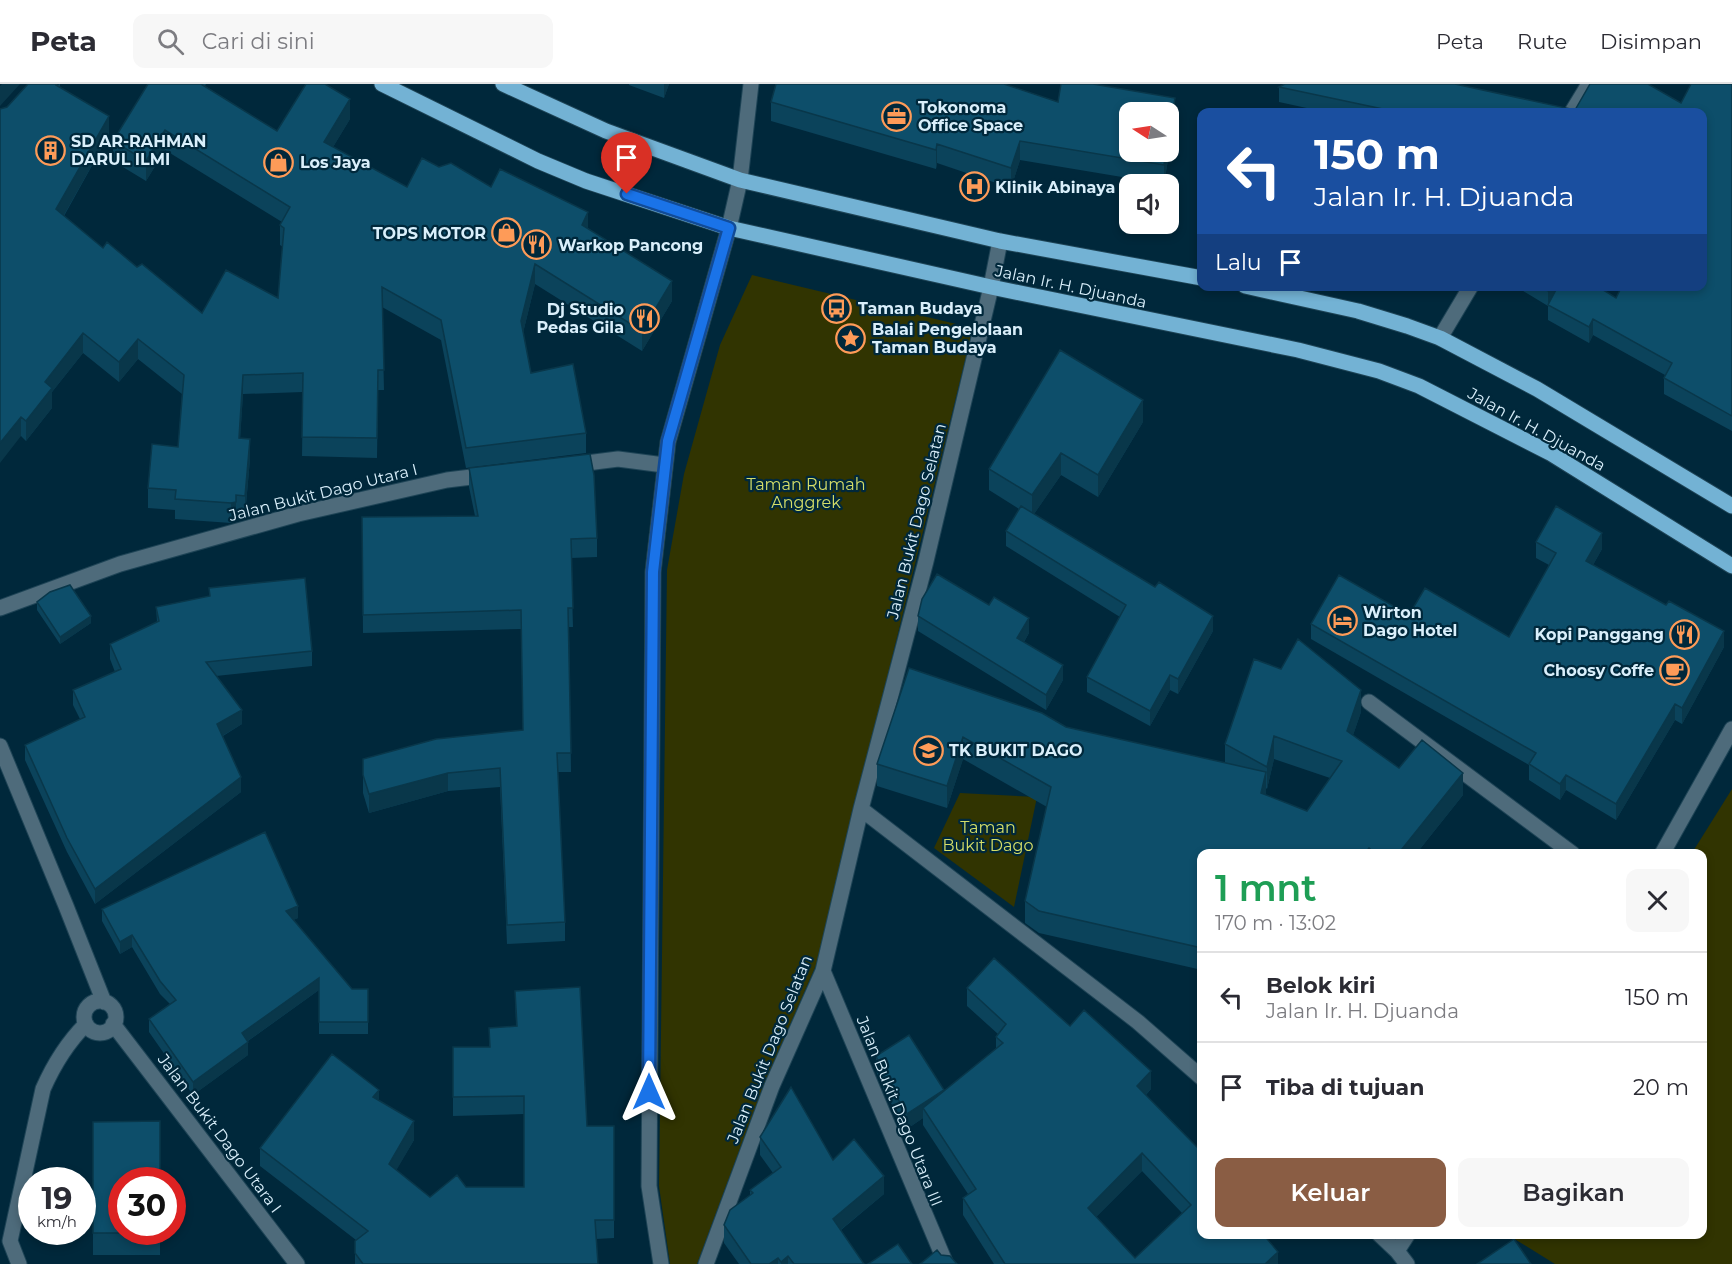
<!DOCTYPE html>
<html lang="id">
<head>
<meta charset="utf-8">
<style>
	body { margin:0; font-family:Montserrat,sans-serif; background:#f7f7f7; color:#2b2b33; height:100vh; display:flex; flex-direction:column; font-size:22px; white-space:nowrap }
	* { box-sizing:border-box; margin:0 }
	p { font-size:20px; color:#7c7c81 }
	.icon { flex:none; width:33px; height:33px; fill:none; stroke:currentColor; stroke-width:2; stroke-linecap:round; stroke-linejoin:round }
	.map { position:relative; flex:1; overflow:hidden }
	.side { position:absolute; left:1197px; top:765px; width:510px; height:390px; display:flex; flex-direction:column; background:#fff; border-radius:12px; box-shadow:0 3px 9px #0003 }
	.side>* { flex:none }
	.guide { position:absolute; left:1197px; top:24px; width:510px; height:183px; border-radius:12px; box-shadow:0 3px 9px #0003; background:#1a4fa0; color:#fff; overflow:hidden }
	.needle { width:39px; rotate:282deg }
	.controls { position:absolute; left:1119px; top:18px; display:grid; gap:12px }
	.controls a { display:grid; place-items:center; width:60px; height:60px; border-radius:12px; background:#fff; box-shadow:0 3px 9px #0003; font-size:30px }
	.speed { position:absolute; left:18px; top:1083px; display:flex; gap:12px; font-size:30px; font-weight:700; text-align:center }
	.speed>* { display:grid; place-content:center; width:78px; height:78px; border-radius:50%; background:#fff; box-shadow:0 3px 9px #0003; line-height:1 }
	.speed small { font-size:15px; font-weight:400 }
	.speed .limit { border:9px solid #d22; background:#fff; color:#111 }
	.pin { position:absolute; display:grid; place-items:center; width:51px; height:51px; color:#fff; margin:-62px -26px; border-radius:50% 50% 50% 0; rotate:-45deg; box-shadow:0 0 6px #0007 }
	.pin .icon { rotate:45deg }
	.me { position:absolute; width:66px; margin:-33px; rotate:0deg; stroke-linejoin:round; filter:drop-shadow(0 0 4px #0008) }
	.turn { display:flex; align-items:center; gap:21px; height:126px; padding:0 18px; font-size:27px }
	.turn .icon { width:78px; height:78px; stroke-width:2.5 }
	.turn b { display:block; font-size:42px; line-height:51px }
	.then { display:flex; align-items:center; height:57px; padding:0 18px; background:#0003; gap:12px; font-size:22px }
	.round { display:grid; place-items:center; flex:none; width:63px; height:63px; border-radius:12px; background:#f7f7f7 }
	.summary { display:flex; align-items:center; justify-content:space-between; height:102px; padding:0 18px }
	h1 { font-size:36px; font-weight:600; line-height:45px; color:#1e9e55 }
	.primary-button { display:flex; gap:12px; margin-top:auto; padding:12px 18px }
	.primary-button a { flex:1; height:69px; border-radius:12px; background:#8a5d44; color:#fff; font-size:24px; font-weight:600; line-height:69px; text-align:center }
	.primary-button a+a { background:#f7f7f7; color:#2b2b33 }
	ul { padding:0; list-style:none }
	li { display:flex; align-items:center; gap:18px; height:90px; padding:0 18px; border-top:2px solid #e1e1e2 }
	li div { flex:1 }
	li b { display:block; font-size:22px }
	li em { font-style:normal }
	header { display:flex; align-items:center; gap:36px; box-sizing:border-box; height:84px; padding:0 30px; background:#fff; border-bottom:2px solid #e1e1e2 }
	header strong { font-size:28px }
	nav { display:flex; gap:33px; margin-inline-start:auto; font-size:21px }
	.search { width:420px; height:54px; background:#f7f7f7; display:flex; align-items:center; gap:15px; box-sizing:border-box; padding:0 21px; border-radius:12px; color:#7c7c81; font-size:22px }
	.map>svg:first-child { display:block }
</style>
</head>
<body>
<header>
<strong>Peta</strong>
<div class="search"><svg class="icon" aria-label="search" viewBox="0 0 24 24"><circle cx="10" cy="10" r="6"/><path d="M15 15l6 6"/></svg>Cari di sini</div>
<nav><a>Peta</a><a>Rute</a><a>Disimpan</a></nav>
</header>
<div class="map">
<svg width="1732" height="1180" viewBox="0 0 1732 1180">
	<rect width="100%" height="100%" fill="#00283b"/>
	<!-- green -->
	<path fill="#313401" d="M752 191 973 244 817 879 764 1000 697 1180H670L659 1102 667 486 684 390 720 261Z
		M1732 705V1180H1555L1508 1151 1702 1150V770L1692 769Z
		M960 709 1037 713 1014 823 934 764Z"/>
	<g fill="none" stroke-linecap="round" stroke-linejoin="round">
		<defs>
			<path id="minor" d="M1572 28 1589 0
				M1440 254 1471 202
				M571 381 618 375 664 381
				M0 524 120 480 298 430 447 396 488 391
				M1369 618 1573 770
				M0 662 66 822 104 918
				M861 725 1138 938 1202 994
				M1662 770 1732 645
				M823 887 946 1180
				M84 933a16 16 0 1 1 32 0a16 16 0 1 1-32 0Z
				M113 940 297 1180
				M1379 1150 1397 1167 1407 1180
				M1397 1167 1408 1150
				M19 1180 10 1157 43 1005C54 980 66 960 86 940
				M661 1180 649 1102 653 488 668 358 729 144 740 96 751 0
				M706 1180 772 1002 823 887 861 725 926 477 991 203 1000 157"/>
			<path id="primary" d="M382 0 538 77 586 97 729 144 991 203 1298 266 1379 287 1419 302 1550 369 1732 482
				M503 0 606 47 740 96 1000 157 1202 194
				M1245 202 1358 227 1407 242 1440 254 1537 305 1732 422"/>
		</defs>
		<!-- minor casing -->
		<use href="#minor" stroke="#1e4456" stroke-width="17"/>
		<!-- primary casing -->
		<use href="#primary" stroke="#1e4456" stroke-width="17"/>
		<!-- minor -->
		<use href="#minor" stroke="#4e6b7b" stroke-width="15"/>
		<!-- primary -->
		<use href="#primary" stroke="#73b2d4" stroke-width="15"/>
	</g>
	<!-- wall -->
	<path fill="#0b435b" fill-rule="evenodd" d="M60 0V3L109 51 64 132 103 164 137 183 202 229 278 214 283 163 280 161V141L282 138 165 66 146 97 113 77V57L148 0H206L205 2 277 47 350 35 333 63 407 103 439 83 491 103 588 144 672 217 642 267 535 200 523 249 531 289 586 349V369L466 384 441 256 382 223 384 306H378L377 374 302 372 303 308 243 310 240 354 250 375 245 432 236 430V437L231 439 175 435V426L148 424V404L178 363 182 310 138 275 119 298 83 269 52 308V324L26 357 21 352 7 23Z
		M629 0H669L664 14 629 1Z
		M1732 0V347L1664 310V294L1665 291 1593 251 1589 259 1548 236V222L1515 202H1597L1616 214 1702 202V28H1325L1279 18V3L1575 26 1681 19Z
		M771 18H1058L1175 33 1164 100 1020 76 1011 104 937 79 936 85 771 37Z
		M1143 338 1098 413 1061 391 1034 430 1213 547 1178 610 1170 606 1150 642 1087 608V593L1120 533 1006 462V447L1019 425 989 406V385Z
		M469 384 597 454V473L571 474 573 543H569L571 688H558L565 838V857L507 860 500 703 448 707 369 729 363 709V675L523 647 521 545 363 549 362 433 475 432 469 403Z
		M1536 458 1602 465 1593 481 1724 563 1682 640 1675 636 1616 736 1566 706 1560 716 1529 696V681L1311 555V540L1409 531 1509 553 1549 481 1536 474Z
		M209 504 312 567V582L216 592 242 640 223 652 241 708 95 820 67 768 25 676V661L80 635 73 621V606L115 588 110 575V560L157 538 156 523 209 513Z
		M37 518 91 539 60 560 37 526Z
		M918 532 1029 549 1024 558 1063 596 1046 626 918 547Z
		M909 584 1066 643 1225 679V660L1361 628 1353 651 1399 684 1463 711 1416 770H1202V886L1039 849 1025 839V817L1047 723 963 675 947 724 877 702V680ZM1274 675 1330 694 1307 727 1265 711 1266 704 1267 705Z
		M102 825 298 834 293 836 352 905H368V950H319V906L248 957V971L193 1011 149 948V935L170 920 160 910 132 863 120 870 102 837Z
		M967 904 1070 942 1151 1005 1146 1011 1278 1180H994L963 1131V1114L968 1110 923 1041V1034L907 1045 886 1011 876 987V972L944 1007 996 965V953L998 950 967 922ZM1142 1087 1182 1129 1135 1174 1096 1133Z
		M515 907 587 1042H614V1154L596 1155 598 1180H355V1157L356 1156 260 1082V1064L379 1016 414 1056 396 1086 430 1113 466 1103H524V1030L453 1032V963H489V944L516 942Z
		M93 1038 160 1148V1171H93Z
		M760 1053 833 1076 884 1110 841 1146 864 1180H739L724 1159V1141L750 1111V1106L773 1089 760 1071Z"/>
	<!-- shaded-wall -->
	<path fill="#09374a" d="M2 0H20L0 22V2Z
		M664 0H669L664 14Z
		M1175 14V33L1164 100V81L1166 68H1168V55Z
		M350 15V35L324 78V58Z
		M109 32V51L56 145V125Z
		M165 46V66L146 97V77Z
		M1020 57V76L1011 104V84Z
		M937 60V79L936 85V66Z
		M588 128V148L582 141Z
		M535 180V200L521 257V237Z
		M672 197V217L642 267V247Z
		M1551 202H1560L1548 223V207Z
		M1593 235V251L1589 259V243Z
		M83 249V269L52 308V324L26 357V337L45 298Z
		M138 255V275L119 298V278Z
		M243 291V310L239 374V354Z
		M1143 316V338L1098 413V391Z
		M21 333V352L0 379V359Z
		M250 355V375L245 432V412Z
		M1061 369V391L1032 433V411Z
		M236 411V437L231 439V419Z
		M1602 449V465L1586 493V477Z
		M91 532V539L60 560V553Z
		M1213 532V547L1178 610V595Z
		M1029 534V549L1017 569V554Z
		M1724 547V563L1682 640V624Z
		M1063 581V596L1046 626V611Z
		M1170 591V606L1150 642V627Z
		M1361 606V628L1347 669V647Z
		M1675 620V636L1616 736V720Z
		M242 626V640L217 655V640Z
		M1274 652V675L1267 705V683Z
		M963 653V675L947 724V702Z
		M1266 688V710L1261 731V709Z
		M448 689V707L369 729V710Z
		M1463 689V711L1416 770H1398Z
		M1566 691V706L1560 716V700Z
		M241 693V708L95 820V805Z
		M298 822V834L286 839V827Z
		M132 851V863L120 870V858Z
		M319 894V906L242 961V949Z
		M248 958V971L193 1011V998Z
		M1151 987V1005L1137 1020V1002Z
		M379 1006V1024L373 1013Z
		M944 1006V1021L923 1024V1034L907 1045V1030Z
		M414 1037V1056L389 1099V1080Z
		M1142 1069V1087L1088 1141V1124Z
		M884 1092V1110L833 1152V1135Z
		M1278 1168V1180H1265Z
		M788 1172V1180H781V1178Z
		M778 1174V1180H769Z"/>
	<!-- building -->
	<path fill="#0d4e6a" stroke="#09374a" stroke-width="1.5" fill-rule="evenodd" d="M28 0H57L56 1 109 32 56 125 103 164 107 158 137 183 142 180 202 229 226 186 278 214 284 144 280 141 290 123 165 46 146 77 113 57 148 0H201L277 47 306 0H325L350 15 324 58 407 103 422 74 439 83 451 79 491 103 500 85 588 128 582 141 672 197 642 247 535 180 521 237 531 289 573 280 586 349 466 364 441 236 382 203 384 286H378L377 354 302 353 303 289 243 291 239 354 250 355 245 412 236 411V418L231 419 175 415 176 406 148 404 152 360 178 363 184 291 138 255 119 278 83 249 45 298 52 304 26 337 21 333 0 359V25L7 23Z
		M776 0H1004L1058 18 1061 0H1093L1175 14 1168 55V28H1130V68H1166L1164 81 1020 57 1011 84 937 60 936 66 771 18Z
		M1285 0H1455L1575 26 1590 0H1648L1681 19 1691 0H1732V332L1664 294 1672 279 1593 235 1589 243 1548 221 1558 202H1597L1616 214 1622 202H1702V28H1397L1279 3Z
		M1541 202H1551L1548 207Z
		M1060 266 1143 316 1098 391 1061 369 1032 411 989 385Z
		M590 370 594 391 597 454 571 455 573 524H568L571 669H557L565 838 507 841 500 684 448 689 369 710 363 691V675L436 655 523 646 521 526 363 531 362 433 478 432 469 384Z
		M1021 422 1155 503 1159 498 1213 532 1178 595 1170 591 1150 627 1087 593 1126 521 1006 447Z
		M1556 422 1602 449 1586 477 1666 521 1669 517 1724 547 1682 624 1675 620 1616 720 1566 691 1560 700 1529 680 1536 669 1311 540 1339 491 1409 531 1425 504 1509 553 1556 469 1536 458Z
		M937 490 989 521 994 513 1029 534 1017 554 1063 581 1046 611 918 532 922 515Z
		M305 494 312 567 206 578 242 626 217 640 241 693 95 805 67 754 25 661 85 633 73 606 121 585 110 560 159 537 156 523 210 512 209 504Z
		M70 501 91 532 60 553 37 518 50 508Z
		M1298 555 1361 606 1347 647 1399 684 1422 656 1463 689 1398 770H1376L1369 764 1364 770H1202V864L1039 827 1025 817 1051 703 963 653 947 702 877 680 909 584 1042 629 1066 643 1266 688 1261 709 1307 727 1342 677 1274 652 1267 683 1225 660 1254 575 1281 585Z
		M265 748 298 822 286 827 352 905H368V938H319V894L242 949 248 958 193 998 149 935 176 916 160 897 132 851 120 858 102 825Z
		M994 874 1070 942 1084 926 1151 987 1137 1002 1199 1065 1202 1063V1150H1263L1278 1168 1265 1180H1005L963 1114 976 1105 923 1024 1003 959 996 953 1006 940 967 904ZM1142 1069 1191 1121 1135 1174 1088 1124Z
		M580 903 587 1042H614V1136H595L598 1180H363L355 1169V1157L368 1147 260 1064 332 970 379 1006 373 1013 414 1037 389 1080 430 1113 457 1091 466 1103H524V1012L453 1013V963H490L489 944 517 942 515 907Z
		M909 951 944 1006 907 1030 886 996 876 972Z
		M791 1003 833 1076 854 1055 884 1092 833 1135 864 1180H794L788 1172 781 1178 778 1174 769 1180H751L724 1141 730 1126 753 1109 750 1106 781 1083 760 1053Z
		M160 1037V1096H122V1148H160V1149H93V1038Z
		M1514 1155 1531 1180H1477Z
		M898 1160 912 1180H868Z
		M937 1166 941 1171 950 1172 957 1180H920Z"/>
	<g fill="none" stroke-linecap="round" stroke-linejoin="round">
		<defs>
			<path id="route" d="M627 110 729 144 668 357 653 488 649 1008"/>
		</defs>
		<!-- route casing -->
		<use href="#route" stroke="#114b97" stroke-width="15"/>
		<!-- route -->
		<use href="#route" stroke="#1a73e8" stroke-width="10"/>
	</g>
	<!-- icons -->
	<defs>
		<symbol id="office-ring" viewBox="-11 -11 22 22"><circle r="9.5" fill="#00283b" stroke="#fe9b58" stroke-width="1.5"/><path d="M-6-3h4V-5.5h4V-3h4V5H-6ZM-1-4.5V-3h2v-1.5ZM-6 0V1H6V0Z" fill="#fe9b58"/></symbol>
		<symbol id="building-ring" viewBox="-11 -11 22 22"><circle r="9.5" fill="#00283b" stroke="#fe9b58" stroke-width="1.5"/><path d="M-4-6H4V6H1V3H-1V6H-4ZM-2.5-4.3h1.7v1.8h-1.7ZM.8-4.3h1.7v1.8H.8ZM-2.5-1h1.7V.8h-1.7ZM.8-1h1.7V.8H.8Z" fill="#fe9b58"/></symbol>
		<symbol id="shop-ring" viewBox="-11 -11 22 22"><circle r="9.5" fill="#00283b" stroke="#fe9b58" stroke-width="1.5"/><path d="M-5-2.5h2.3a2.7 3.5 0 0 1 5.4 0H5L5.5 6h-11ZM-1.5-2.5h3a1.5 2.3 0 0 0-3 0Z" fill="#fe9b58"/></symbol>
		<symbol id="hospital-ring" viewBox="-11 -11 22 22"><circle r="9.5" fill="#00283b" stroke="#fe9b58" stroke-width="1.5"/><path d="M-5-5h3v3.5h4V-5h3V5h-3V1.5h-4V5h-3Z" fill="#fe9b58"/></symbol>
		<symbol id="restaurant-ring" viewBox="-11 -11 22 22"><circle r="9.5" fill="#00283b" stroke="#fe9b58" stroke-width="1.5"/><path d="M-5-6h1v4h1v-4h1v4h1v-4h1v5L-1.5 .5V6h-2V.5L-5-1ZM5-6V6H3V1.5H1.5Q1.5-4 5-6Z" fill="#fe9b58"/></symbol>
		<symbol id="bus-ring" viewBox="-11 -11 22 22"><circle r="9.5" fill="#00283b" stroke="#fe9b58" stroke-width="1.5"/><path d="M-5-6H5V4H4V6H2V4H-2V6H-4V4H-5ZM-3.5-4V0h7V-4ZM-3.5 1.2v1.5H-2V1.2ZM2 1.2v1.5H3.5V1.2Z" fill="#fe9b58"/></symbol>
		<symbol id="sight-ring" viewBox="-11 -11 22 22"><circle r="9.5" fill="#00283b" stroke="#fe9b58" stroke-width="1.5"/><path d="M0-6L1.8-2.2L6-1.7L2.9 1.2L3.7 5.4L0 3.3L-3.7 5.4L-2.9 1.2L-6-1.7L-1.8-2.2Z" fill="#fe9b58"/></symbol>
		<symbol id="hotel-ring" viewBox="-11 -11 22 22"><circle r="9.5" fill="#00283b" stroke="#fe9b58" stroke-width="1.5"/><path d="M-6-4.5h1.5V1H6V5H4.5V3h-9V5H-6ZM-4 0a1.8 1.8 0 1 1 3.6 0ZM.5 0V-2.5h3Q6-2.5 6 0Z" fill="#fe9b58"/></symbol>
		<symbol id="cafe-ring" viewBox="-11 -11 22 22"><circle r="9.5" fill="#00283b" stroke="#fe9b58" stroke-width="1.5"/><path d="M-5.5-4.5H6V0H3Q3 3.5 0 3.5H-2.5Q-5.5 3.5-5.5 0ZM3-3.2v2h1.7v-2ZM-6 4.5H4V6H-6Z" fill="#fe9b58"/></symbol>
		<symbol id="school-ring" viewBox="-11 -11 22 22"><circle r="9.5" fill="#00283b" stroke="#fe9b58" stroke-width="1.5"/><path d="M0-5L7-2L0 1L-7-2ZM-4 1L0 2.5L4 1V4Q0 6-4 4Z" fill="#fe9b58"/></symbol>
	</defs>
	<g fill-rule="evenodd">
		<use href="#office-ring" x="880" y="16" width="33" height="33"/>
		<use href="#building-ring" x="34" y="50" width="33" height="33"/>
		<use href="#shop-ring" x="262" y="62" width="33" height="33"/>
		<use href="#hospital-ring" x="958" y="86" width="33" height="33"/>
		<use href="#shop-ring" x="490" y="132" width="33" height="33"/>
		<use href="#restaurant-ring" x="520" y="144" width="33" height="33"/>
		<use href="#bus-ring" x="820" y="208" width="33" height="33"/>
		<use href="#restaurant-ring" x="628" y="218" width="33" height="33"/>
		<use href="#sight-ring" x="834" y="238" width="33" height="33"/>
		<use href="#hotel-ring" x="1326" y="520" width="33" height="33"/>
		<use href="#restaurant-ring" x="1668" y="534" width="33" height="33"/>
		<use href="#cafe-ring" x="1658" y="570" width="33" height="33"/>
		<use href="#school-ring" x="912" y="650" width="33" height="33"/>
	</g>
	<g text-anchor="middle" stroke-width="4.5" stroke-linejoin="round" paint-order="stroke">
		<!-- poi labels -->
		<g font-size="16" font-weight="bold" fill="#d9effb" stroke="#00283b" text-anchor="start">
			<text x="918" y="29">Tokonoma<tspan x="918" dy="18">Office Space</tspan></text>
			<text x="71" y="63">SD AR-RAHMAN<tspan x="71" dy="18">DARUL ILMI</tspan></text>
			<text x="300" y="84">Los Jaya</text>
			<text x="995" y="109">Klinik Abinaya</text>
			<text x="486" y="155" text-anchor="end">TOPS MOTOR</text>
			<text x="558" y="167">Warkop Pancong</text>
			<text x="858" y="230">Taman Budaya</text>
			<text x="624" y="231" text-anchor="end">Dj Studio<tspan x="624" dy="18">Pedas Gila</tspan></text>
			<text x="872" y="251">Balai Pengelolaan<tspan x="872" dy="18">Taman Budaya</tspan></text>
			<text x="1363" y="534">Wirton<tspan x="1363" dy="18">Dago Hotel</tspan></text>
			<text x="1664" y="556" text-anchor="end">Kopi Panggang</text>
			<text x="1654" y="592" text-anchor="end">Choosy Coffe</text>
			<text x="949" y="672">TK BUKIT DAGO</text>
		</g>
		<!-- street labels -->
		<g font-size="16" fill="#d9effb" stroke="#00283b">
			<text transform="translate(1071 202) rotate(12)" y="6">Jalan Ir. H. Djuanda</text>
			<text transform="translate(1537 345) rotate(29)" y="6">Jalan Ir. H. Djuanda</text>
			<text transform="translate(323 408) rotate(-14)" y="6">Jalan Bukit Dago Utara I</text>
			<text transform="translate(916 437) rotate(-76)" y="6">Jalan Bukit Dago Selatan</text>
			<text transform="translate(769 965) rotate(-68)" y="6">Jalan Bukit Dago Selatan</text>
			<text transform="translate(900 1027) rotate(68)" y="6">Jalan Bukit Dago Utara III</text>
			<text transform="translate(220 1049) rotate(53)" y="6">Jalan Bukit Dago Utara I</text>
		</g>
		<!-- park labels -->
		<g font-size="16" fill="#d5de68" stroke="#00283b">
			<text x="806" y="406">Taman Rumah<tspan x="806" dy="18">Anggrek</tspan></text>
			<text x="988" y="749">Taman<tspan x="988" dy="18">Bukit Dago</tspan></text>
		</g>
	</g>
</svg>
<div class="controls">
<a><svg class="needle" viewBox="-14 -14 28 28"><path d="M0-13l5 13h-10z" fill="#e53935"/><path d="M0 13l5-13h-10z" fill="#7c7c81"/></svg></a>
<a><svg class="icon" aria-label="sound" viewBox="0 0 24 24"><path d="M4 9h4l5-4v14l-5-4H4zM17 9q2 3 0 6"/></svg></a>
</div>
<div class="speed"><div>19<small>km/h</small></div><div class="limit">30</div></div>
<div class="pin" style="left:627px;top:110px;background:#d93025"><svg class="icon" aria-label="arrive" viewBox="0 0 24 24"><path d="M6 21V4h12l-3 4 3 4H6"/></svg></div>
<svg class="me" style="left:649px;top:1008px" viewBox="-20 -20 40 40"><path d="M0-17L14 15 0 8-14 15z" fill="#1a73e8" stroke="#fff" stroke-width="4"/></svg>
<div class="guide">
<div class="turn"><svg class="icon" aria-label="left" viewBox="0 0 24 24"><path d="M17 20v-9H6M10 6l-5 5 5 5"/></svg><div><b>150 m</b>Jalan Ir. H. Djuanda</div></div>
<div class="then">Lalu<svg class="icon" aria-label="arrive" viewBox="0 0 24 24"><path d="M6 21V4h12l-3 4 3 4H6"/></svg></div>
</div>
<section class="side">
<div class="summary"><div><h1>1 mnt</h1><p>170 m · 13:02</p></div><a class="round"><svg class="icon" aria-label="close" viewBox="0 0 24 24"><path d="M6 6l12 12M18 6L6 18"/></svg></a></div>
<ul>
<li><svg class="icon" aria-label="left" viewBox="0 0 24 24"><path d="M17 20v-9H6M10 6l-5 5 5 5"/></svg><div><b>Belok kiri</b><p>Jalan Ir. H. Djuanda</p></div><em>150 m</em></li>
<li><svg class="icon" aria-label="arrive" viewBox="0 0 24 24"><path d="M6 21V4h12l-3 4 3 4H6"/></svg><div><b>Tiba di tujuan</b></div><em>20 m</em></li>
</ul>
<div class="primary-button"><a>Keluar</a><a>Bagikan</a></div>
</section>
</div>
</body>
</html>
